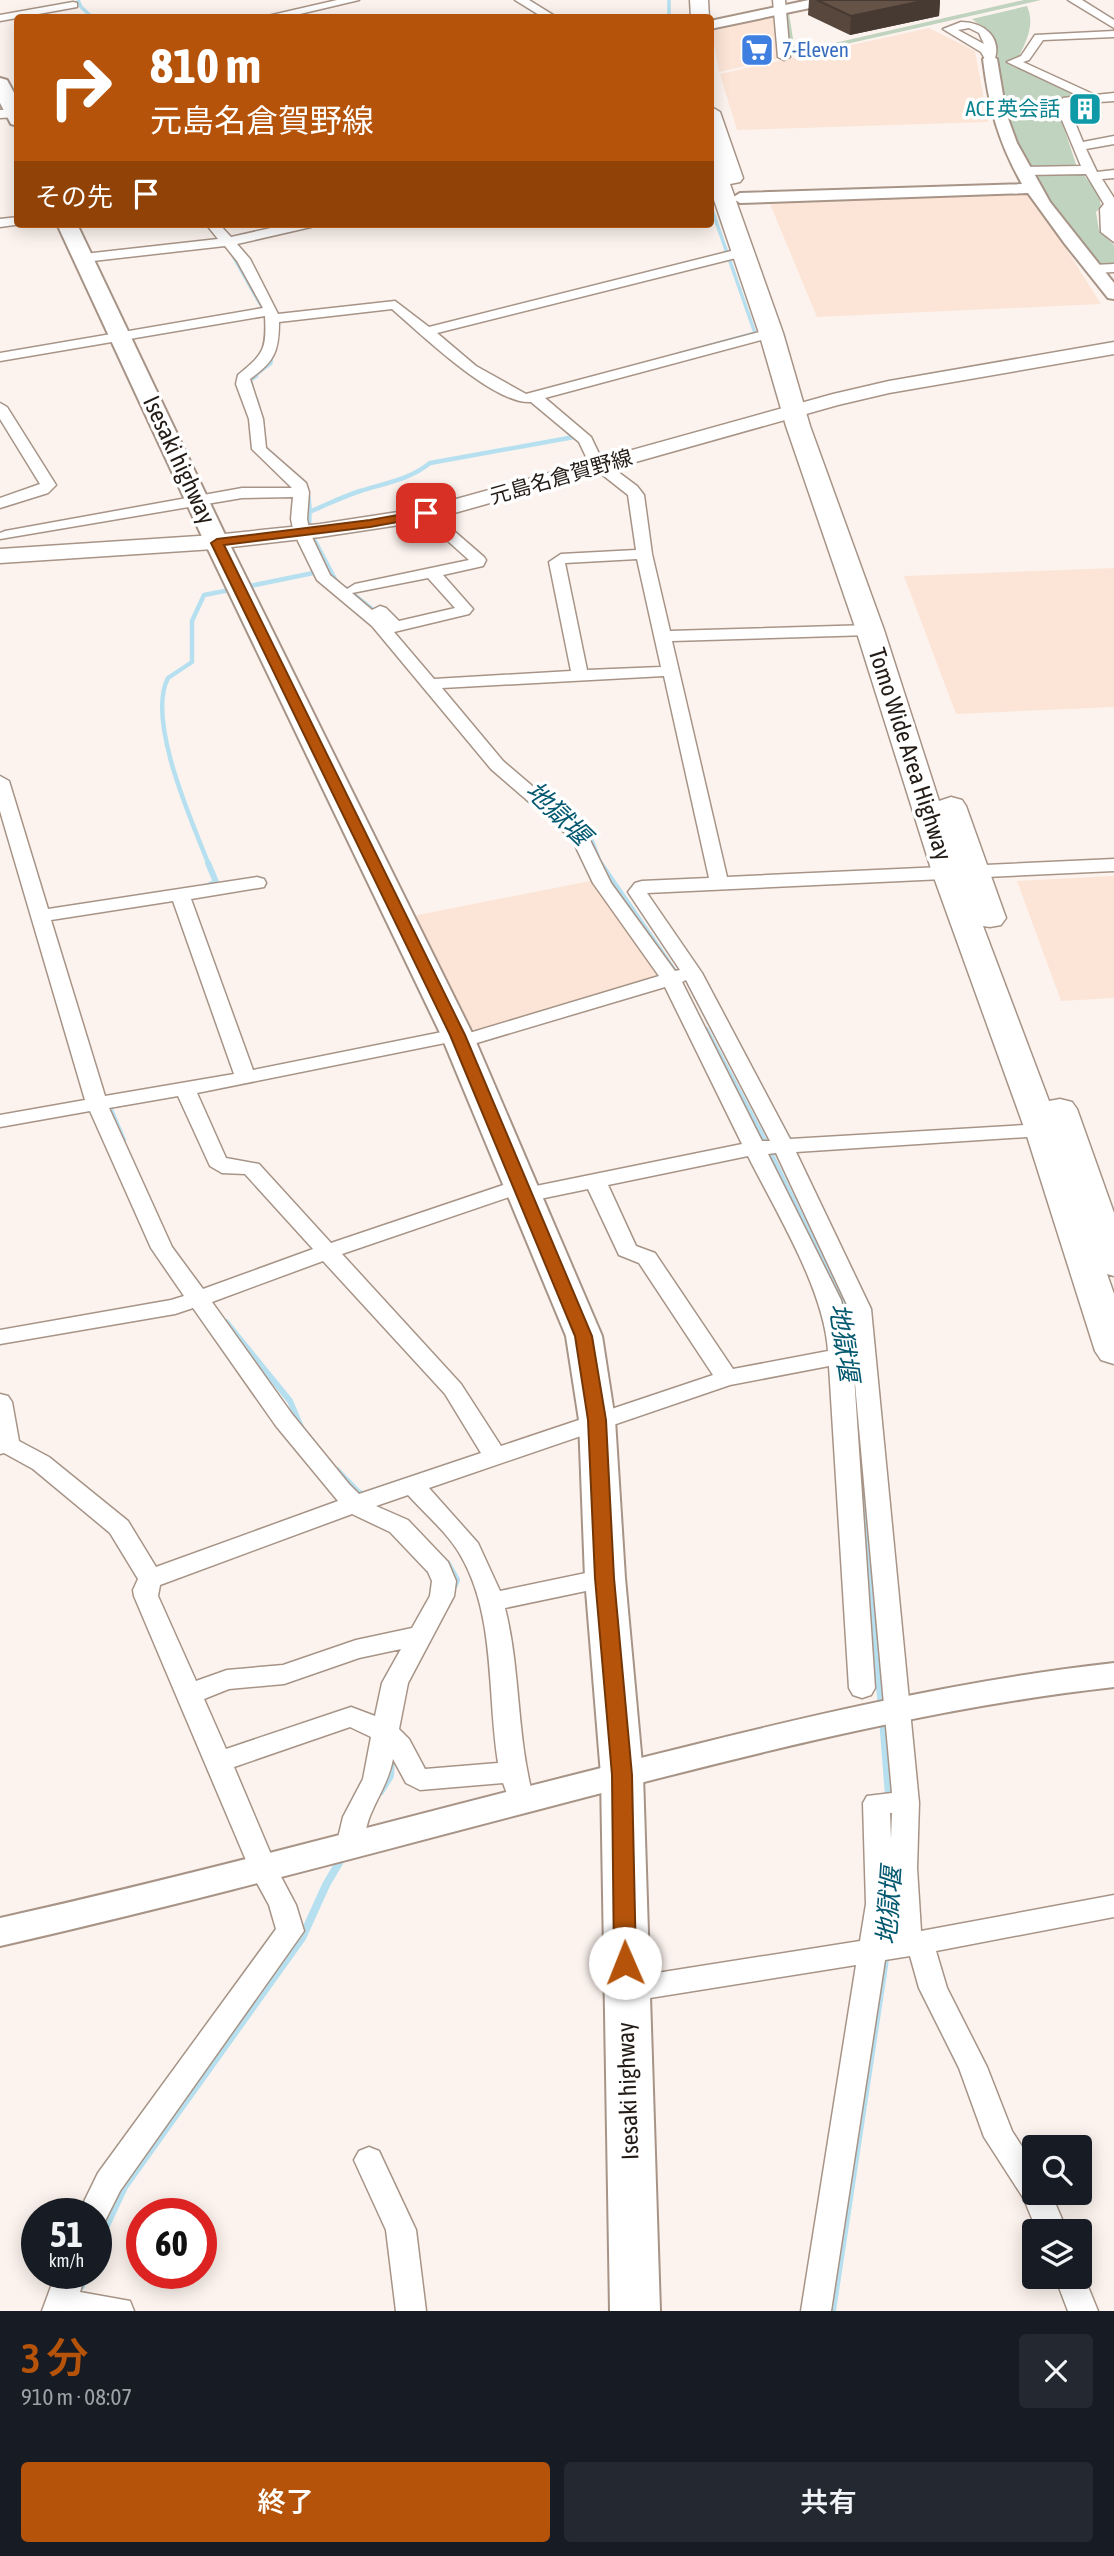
<!DOCTYPE html>
<html lang="ja">
<head>
<meta charset="utf-8">
<style>
	body { margin:0; font-family:"Asap Condensed","Noto Sans JP",sans-serif; background:#242831; color:#f1f3f6; height:100vh; display:flex; flex-direction:column; font-size:26px; white-space:nowrap }
	* { box-sizing:border-box; margin:0 }
	p { font-size:23px; color:#9ea1a6 }
	.icon { flex:none; width:38px; height:38px; fill:none; stroke:currentColor; stroke-width:2; stroke-linecap:round; stroke-linejoin:round }
	.map { position:relative; height:2311px; overflow:hidden }
	.side { display:flex; flex-direction:column; background:#171b24; flex:1 }
	.side>* { flex:none }
	.top-card { position:absolute; left:14px; top:14px; width:700px; height:214px; border-radius:7px; box-shadow:0 4px 18px #0003; background:#b45309; color:#fff; overflow:hidden }
	.controls { position:absolute; left:1022px; top:2135px; display:grid; gap:14px }
	.controls a { display:grid; place-items:center; width:70px; height:70px; border-radius:7px; background:#171b24; box-shadow:0 4px 18px #0003; font-size:35px }
	.speed { position:absolute; left:21px; top:2198px; display:flex; gap:14px; font-size:35px; font-weight:700; text-align:center }
	.speed>* { display:grid; place-content:center; width:91px; height:91px; border-radius:50%; background:#171b24; box-shadow:0 4px 18px #0003; line-height:1 }
	.speed small { font-size:18px; font-weight:400 }
	.speed .limit { border:10px solid #d22; background:#fff; color:#111 }
	.pin { position:absolute; display:grid; place-items:center; width:60px; height:60px; color:#fff; margin:-30px; border-radius:14px; box-shadow:0 4px 10px #0006 }
	.me { position:absolute; width:77px; margin:-38px; rotate:359deg; stroke-linejoin:round; filter:drop-shadow(0 0 5px #0008) }
	.turn { display:flex; align-items:center; gap:24px; height:147px; padding:0 21px; font-size:32px }
	.turn .icon { width:91px; height:91px; stroke-width:2.5 }
	.turn b { display:block; font-size:49px; line-height:60px }
	.then { display:flex; align-items:center; height:66px; padding:0 21px; background:#0003; gap:14px; font-size:26px }
	.round { display:grid; place-items:center; flex:none; width:74px; height:74px; border-radius:7px; background:#242831 }
	.summary { display:flex; align-items:center; justify-content:space-between; height:119px; padding:0 21px }
	h1 { font-size:42px; font-weight:600; line-height:52px; color:#b45309 }
	.primary-button { display:flex; gap:14px; margin-top:auto; padding:14px 21px }
	.primary-button a { flex:1; height:80px; border-radius:7px; background:#b45309; color:#fff; font-size:28px; font-weight:600; line-height:80px; text-align:center }
	.primary-button a+a { background:#242831; color:#f1f3f6 }
	.map>svg:first-child { display:block }
</style>
</head>
<body>
<div class="map">
<svg width="1114" height="2311" viewBox="0 0 1114 2311">
	<rect width="100%" height="100%" fill="#fcf3ee"/>
	<!-- built -->
	<path fill="#fce5d6" d="M773 15 780 58 719 72 712 31 722 26Z
		M929 28 975 51 988 122 737 130 720 74Z
		M1030 191 1101 304 817 317 768 199Z
		M1114 568V707L956 714 904 576Z
		M1114 876V998L1061 1001 1017 881Z
		M595 880 663 974 477 1031 467 1026 413 916Z"/>
	<!-- green -->
	<path fill="#c0d3bf" d="M1024 0H1041L793 56H790L783 13H789L795 52Z
		M1027 6C1035 24 1027 40 1019 56L1006 62 1077 95 1063 99 1057 107 1077 167 1034 169 1027 167 1007 120 988 31 972 19Z
		M1082 173 1099 194 1101 207 1096 212 1099 230 1114 245V266L1097 264 1040 190 1033 175Z"/>
	<g fill="none" stroke-linecap="round" stroke-linejoin="round">
		<!-- stream-far3 -->
		<path stroke="#b6e0f0" stroke-width="3.5" d="M78 0 81 7 93 18
			M669 0V18
			M233 256 263 309
			M678 354 755 333 710 204
			M253 377 271 363 272 353"/>
		<!-- stream-far2 -->
		<path stroke="#b6e0f0" stroke-width="4.5" d="M251 385 250 380 256 376
			M256 399 262 422
			M286 467C312 486 310 498 309 528
			M309 512C326 505 342 497 360 491 385 483 409 480 430 463L574 437 568 432
			M315 541 336 581
			M245 587 328 570
			M347 589 377 613
			M560 810 590 836 601 865
			M209 865C192 822 146 720 168 678L192 662V621L204 595 235 589"/>
		<!-- stream-far1 -->
		<path stroke="#b6e0f0" stroke-width="6" d="M600 863 678 977
			M208 886 216 882 208 863
			M706 1030 764 1140 843 1305 849 1336
			M107 1102 123 1140
			M226 1322 290 1401 301 1427
			M860 1465 863 1495
			M337 1470 361 1495"/>
		<!-- stream -->
		<path stroke="#b6e0f0" stroke-width="8" d="M360 1494 363 1497
			M863 1494 882 1709
			M447 1564 456 1580 454 1585
			M883 1719 892 1834
			M380 1792 390 1776 391 1761
			M96 2247 124 2187 302 1938 326 1885 343 1856
			M81 2286 86 2273
			M832 2311 886 1953"/>
		<defs>
			<path id="minor" d="M337 0H359L283 18H259Z
				M515 0H529L558 18H544Z
				M773 0H785L790 57 784 60 778 57Z
				M1068 0H1082L1114 20V28Z
				M73 2 77 3V7L0 21V15Z
				M961 22C984 22 1003 38 994 61H986L981 52 943 29ZM969 28 979 33 984 44 958 30Z
				M1114 31V37L1043 40 1029 60 1023 62 1095 95 1114 93V101L1071 104 1069 108 1083 142 1114 136V144L1086 149 1097 172 1114 170V178L1102 179 1114 198V242L1101 232 1100 209 1104 204 1086 174 1024 175 1018 171 1024 167 1081 166 1057 108 1063 98 1079 96 1007 62 1021 56 1035 35Z
				M18 109V117L0 118V110Z
				M18 217V224H22L0 227V219Z
				M206 224H219L231 237 289 224H312L311 227 237 244 250 259 278 314 395 301 429 327 743 248 748 249V255L437 333 476 366 526 394 771 329 778 333 776 336 545 398 591 437 602 460 637 486 644 495 652 554 670 631 870 625 878 630 870 635 672 641 727 877 1114 859V871L647 893 702 973 790 1139 1042 1124 1049 1126 1052 1130 1049 1134 1042 1136 796 1152 871 1309 919 1803 917 1868 921 1931 1114 1895V1917L936 1951 947 1988 987 2067 1012 2131 1034 2165V2193H1051L1067 2231H1037L1024 2199 984 2137 959 2068 919 1988 910 1956 885 1960 831 2311H801L856 1965 625 2002 615 1998 611 1990 615 1982 625 1978 860 1941 866 1904 863 1803 867 1796 892 1793 853 1361 875 1688 871 1695 862 1698 853 1695 849 1688 829 1366 730 1385 429 1488 478 1543 500 1591 605 1569 614 1572 617 1578 614 1584 605 1587 505 1608C521 1671 516 1736 534 1800L530 1807 521 1810 512 1807 503 1783 420 1790 406 1783 393 1759C389 1781 378 1796 370 1816 365 1828 365 1842 359 1854L349 1857 339 1854 336 1846 343 1817 363 1779 371 1737 350 1727 234 1767 278 1871 296 1905 304 1931 120 2191 104 2223 96 2226V2214H78L98 2173 276 1929 269 1905 251 1872 134 1596 133 1590 138 1579 110 1533 33 1469 4 1453 0 1454V1394L8 1396 12 1402 19 1441 49 1457 128 1521 156 1567 338 1501 276 1426 193 1308 175 1314 0 1344V1330L171 1300 184 1296 151 1248 90 1111 0 1127V1115L85 1100 0 811V776L9 781 48 909 257 877 264 879 266 883 264 887 191 899 253 1070 457 1029 466 1034 659 976 593 883 572 839 491 769 372 626 317 580 294 533 291 519 293 497 242 498 0 539V533L5 531 242 488H292L252 449 249 419 236 384 238 375C263 354 267 351 265 316L0 361V353L263 308 237 261 225 246 84 262 77 258 84 254 218 239ZM392 309C420 333 494 405 531 402L579 442 590 465 628 495 636 550 561 554 549 562 571 671 434 679 394 632 469 614 473 609 443 575 483 566 486 560 484 557 431 511H421L418 514 421 517 469 560 355 584 347 589 330 575 310 533 307 519 309 492 306 483 266 448 263 419 250 379C274 362 279 352 279 322ZM637 559 661 667 587 670 565 563ZM428 578 455 608 399 621 386 608 380 606 372 610 352 593ZM664 676 709 878 642 881 635 883 628 892 680 970 675 971 611 883 586 832 503 761 442 688ZM173 901 234 1074 105 1096 51 920ZM686 980 770 1141H762L682 982ZM665 987 742 1144 531 1187 529 1181 521 1179 331 1243 259 1164 226 1158 197 1093 450 1042 460 1048ZM178 1096 210 1166 222 1173 245 1174 313 1249 203 1289 172 1247 109 1108ZM776 1153 849 1309 852 1347 841 1300 768 1154ZM748 1156C776 1212 824 1289 828 1351L733 1369 655 1253 636 1246 608 1185ZM588 1189 619 1255 639 1263 713 1375 501 1446 461 1384 342 1254 515 1195 517 1200 525 1202ZM323 1261 445 1394 481 1453 359 1494 349 1484 292 1414 212 1302ZM408 1495C426 1515 448 1533 461 1556 496 1617 487 1696 498 1763L425 1769 409 1739 399 1729 408 1683 454 1596 456 1581 448 1562 408 1520 376 1506ZM352 1514 390 1532 428 1572 432 1581 430 1596 412 1628 356 1640 283 1665 227 1670 196 1681 158 1596 160 1585ZM401 1649 382 1683 375 1716 351 1707 226 1749 204 1699 229 1689 284 1684 359 1658ZM890 1813H892L891 1839ZM892 1914 894 1936 889 1937Z
				M1114 264V272L1094 273 1087 269 1094 265Z
				M0 403 7 407 56 485 48 493 0 508V498L40 484 0 419Z
				M369 2147 379 2151 416 2230 426 2311H396L386 2230 354 2160 359 2151Z
				M1080 2267 1098 2311H1068L1055 2277H1080Z
				M56 2273H86L80 2292 130 2301 134 2311H42Z"/>
			<path id="tertiary" d="M809 0H836L829 4 710 29V21Z
				M990 55 997 59 1006 113 1017 143 1050 202 1114 283V299L1108 298 1065 244 1028 193 740 203 732 198 740 193 1022 184C998 141 989 107 983 59Z
				M1114 1663V1687C944 1706 779 1747 613 1790 409 1843 206 1899 0 1946V1918C206 1872 409 1816 613 1765 779 1723 944 1682 1114 1663Z"/>
			<path id="secondary" d="M1114 342V354L889 393 838 405 426 521 320 537 214 549 0 563V549L214 535 320 524 424 508 833 394 889 381Z"/>
			<path id="primary" d="M0 78 7 80 18 100V126L11 124 0 103Z
				M57 224H77L229 543 473 1035 602 1336 615 1420 625 1578 643 1775 660 2311H610L601 1775 585 1578 579 1420 566 1336 441 1035 205 543Z"/>
			<path id="trunk" d="M690 0H708L709 18H691Z
				M710 106 720 112 743 178 740 182 730 184 783 333 810 426 884 630 939 801 951 797 962 800 966 806 1006 918 1001 925 990 927 983 926 1049 1101 1060 1099 1072 1102 1077 1109 1114 1213V1276L1107 1274 1114 1294V1364L1101 1360 1095 1351 1025 1130 932 872 856 630 786 426 759 333 710 188V150L713 151 710 143Z"/>
		</defs>
		<!-- minor casing -->
		<use href="#minor" stroke="#a79487" stroke-width="3"/>
		<!-- tertiary casing -->
		<use href="#tertiary" stroke="#a79487" stroke-width="4"/>
		<!-- secondary casing -->
		<use href="#secondary" stroke="#a79487" stroke-width="3"/>
		<!-- primary casing -->
		<use href="#primary" stroke="#a79487" stroke-width="4"/>
		<!-- trunk casing -->
		<use href="#trunk" stroke="#a79487" stroke-width="3"/>
		<!-- minor -->
		<use href="#minor" fill="#fff" fill-rule="evenodd"/>
		<!-- tertiary -->
		<use href="#tertiary" fill="#fff" fill-rule="evenodd"/>
		<!-- secondary -->
		<use href="#secondary" fill="#fff" fill-rule="evenodd"/>
		<!-- primary -->
		<use href="#primary" fill="#fff" fill-rule="evenodd"/>
		<!-- trunk -->
		<use href="#trunk" fill="#fff" fill-rule="evenodd"/>
	</g>
	<!-- wall -->
	<path fill="#57473d" d="M809 0H940L939 16 850 35 808 15Z"/>
	<!-- shaded-wall -->
	<path fill="#473a32" d="M927 0H940L939 16 850 35 851 16Z"/>
	<!-- building -->
	<path fill="#655347" stroke="#473a32" stroke-width="2" d="M817 0H927L851 16Z"/>
	<!-- route -->
	<path fill="#b45309" stroke="#753606" stroke-width="2" d="M426 510 432 513 430 516 370 527 224 545 465 1035 592 1336 606 1420 614 1578 632 1775 636 1963 633 1969 625 1972 618 1969 614 1963 612 1775 595 1578 588 1420 575 1336 450 1035 211 543 217 539 370 520Z"/>
	<!-- icons -->
	<defs>
		<symbol id="supermarket-square" viewBox="-11 -11 22 22"><rect x="-9" y="-9" width="18" height="18" rx="4" fill="#3f7fe0" stroke="#fff"/><path d="M-6-5.5h2.5l.6 2H6L4.5 2H-2.5L-4.4-4H-6ZM-1.5 3.2a1.3 1.3 0 1 0 .1 0ZM3 3.2a1.3 1.3 0 1 0 .1 0Z" fill="#fff"/></symbol>
		<symbol id="building-square" viewBox="-11 -11 22 22"><rect x="-9" y="-9" width="18" height="18" rx="4" fill="#0f9aa8" stroke="#fff"/><path d="M-4-6H4V6H1V3H-1V6H-4ZM-2.5-4.3h1.7v1.8h-1.7ZM.8-4.3h1.7v1.8H.8ZM-2.5-1h1.7V.8h-1.7ZM.8-1h1.7V.8H.8Z" fill="#fff"/></symbol>
	</defs>
	<g fill-rule="evenodd">
		<use href="#supermarket-square" x="738" y="31" width="38" height="38"/>
		<use href="#building-square" x="1066" y="90" width="38" height="38"/>
	</g>
	<g text-anchor="middle" stroke-width="7" stroke-linejoin="round" paint-order="stroke">
		<!-- far-shop labels -->
		<g font-size="21" fill="#366cbe" stroke="#fff" text-anchor="start">
			<text x="782" y="57">7-Eleven</text>
		</g>
		<!-- far-culture labels -->
		<g font-size="21" fill="#0d838f" stroke="#fff" text-anchor="end">
			<text x="1060" y="116">ACE 英会話</text>
		</g>
		<!-- far-street labels -->
		<g font-size="21" fill="#231b16" stroke="#fff">
			<text transform="translate(561 477) rotate(-16)" y="7">元島名倉賀野線</text>
		</g>
		<!-- street labels -->
		<g font-size="24" fill="#231b16" stroke="#fff">
			<text transform="translate(179 460) rotate(65)" y="8">Isesaki highway</text>
			<text transform="translate(910 754) rotate(72)" y="8">Tomo Wide Area Highway</text>
			<text transform="translate(628 2091) rotate(-92)" y="8">Isesaki highway</text>
		</g>
		<!-- water labels -->
		<g font-size="26" font-style="italic" fill="#045970" stroke="#fff">
			<text transform="translate(558 813) rotate(44)" y="9">地獄堰</text>
			<text transform="translate(844 1342) rotate(82)" y="9">地獄堰</text>
			<text transform="translate(889 1906) rotate(-86)" y="9">地獄堰</text>
		</g>
	</g>
</svg>
<div class="controls">
<a><svg class="icon" aria-label="search" viewBox="0 0 24 24"><circle cx="10" cy="10" r="6"/><path d="M15 15l6 6"/></svg></a>
<a><svg class="icon" aria-label="layers" viewBox="0 0 24 24"><path d="M12 4l9 5-9 5-9-5zM3 14l9 5 9-5"/></svg></a>
</div>
<div class="speed"><div>51<small>km/h</small></div><div class="limit">60</div></div>
<div class="pin" style="left:426px;top:513px;background:#d93025"><svg class="icon" aria-label="arrive" viewBox="0 0 24 24"><path d="M6 21V4h12l-3 4 3 4H6"/></svg></div>
<svg class="me" style="left:625px;top:1963px" viewBox="-20 -20 40 40"><circle r="19" fill="#fff"/><path d="M0-13L10 11 0 6-10 11z" fill="#b45309"/></svg>
<div class="top-card">
<div class="turn"><svg class="icon" aria-label="right" viewBox="0 0 24 24"><path d="M7 20v-9h11M14 6l5 5-5 5"/></svg><div><b>810 m</b>元島名倉賀野線</div></div>
<div class="then">その先<svg class="icon" aria-label="arrive" viewBox="0 0 24 24"><path d="M6 21V4h12l-3 4 3 4H6"/></svg></div>
</div>
</div>
<section class="side">
<div class="summary"><div><h1>3 分</h1><p>910 m · 08:07</p></div><a class="round"><svg class="icon" aria-label="close" viewBox="0 0 24 24"><path d="M6 6l12 12M18 6L6 18"/></svg></a></div>
<div class="primary-button"><a>終了</a><a>共有</a></div>
</section>
</body>
</html>
